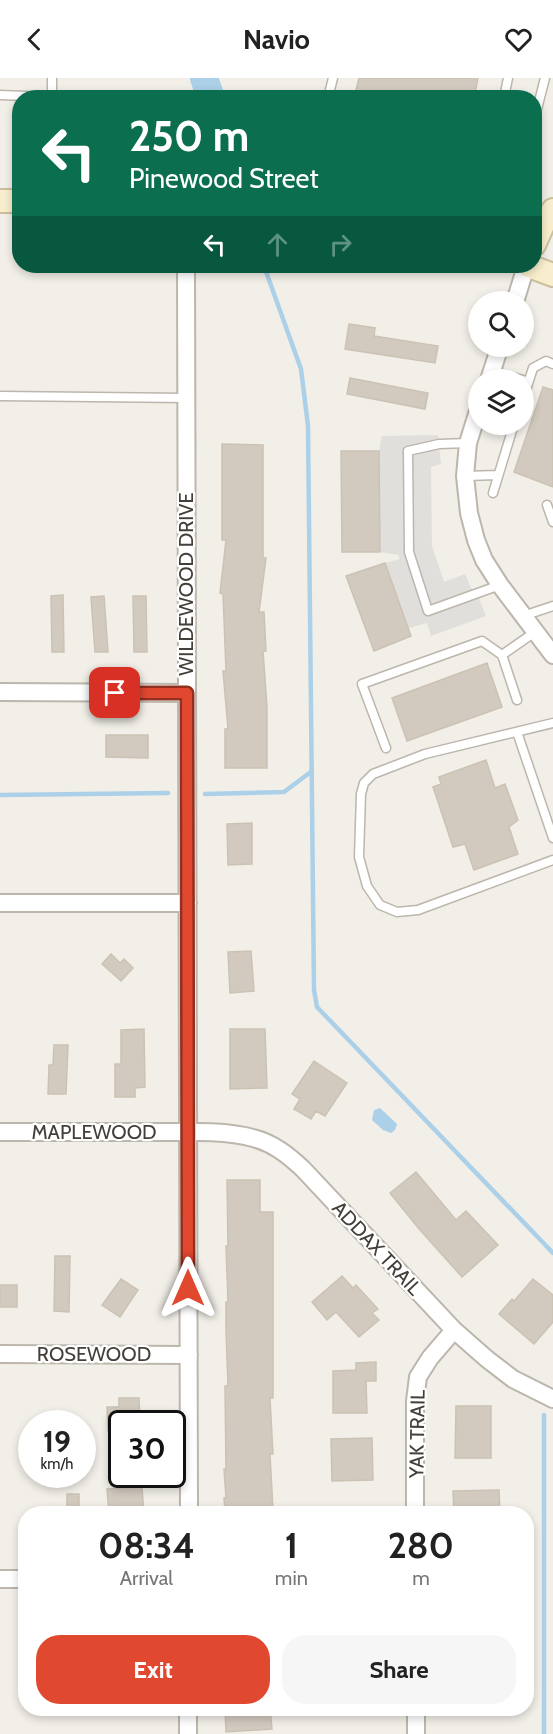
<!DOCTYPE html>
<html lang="en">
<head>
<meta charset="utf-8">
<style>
	body { margin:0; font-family:Cabin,sans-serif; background:#f6f6f6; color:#222; height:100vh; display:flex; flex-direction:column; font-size:22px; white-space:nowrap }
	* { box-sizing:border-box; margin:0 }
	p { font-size:20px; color:#767676 }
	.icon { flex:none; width:33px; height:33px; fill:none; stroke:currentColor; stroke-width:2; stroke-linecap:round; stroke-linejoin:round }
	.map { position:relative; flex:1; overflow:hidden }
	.details { position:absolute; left:18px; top:1428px; width:516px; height:210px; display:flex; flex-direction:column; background:#fff; border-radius:24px; box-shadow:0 3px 9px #0003 }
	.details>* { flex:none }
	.top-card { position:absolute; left:12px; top:12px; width:530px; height:183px; border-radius:24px; box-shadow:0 3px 9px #0003; background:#0b6e4f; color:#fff; overflow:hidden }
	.fabs { position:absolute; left:468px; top:213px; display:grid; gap:12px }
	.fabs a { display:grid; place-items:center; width:66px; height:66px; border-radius:50%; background:#fff; box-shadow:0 3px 9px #0003; font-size:30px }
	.speed { position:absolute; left:18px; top:1332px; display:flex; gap:12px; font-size:30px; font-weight:700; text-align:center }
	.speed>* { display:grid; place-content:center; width:78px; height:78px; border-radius:50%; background:#fff; box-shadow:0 3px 9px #0003; line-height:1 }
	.speed small { font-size:15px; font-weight:400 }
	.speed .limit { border:3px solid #111; border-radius:9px; background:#fff; color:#111 }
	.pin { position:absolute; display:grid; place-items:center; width:51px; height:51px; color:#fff; margin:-26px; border-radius:12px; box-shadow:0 3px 9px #0006 }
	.me { position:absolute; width:66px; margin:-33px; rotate:0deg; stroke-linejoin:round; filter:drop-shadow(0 0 4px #0008) }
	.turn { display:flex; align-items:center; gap:21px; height:126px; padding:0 18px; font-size:27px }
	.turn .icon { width:78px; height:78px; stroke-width:2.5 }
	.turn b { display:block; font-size:42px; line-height:51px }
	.lanes { display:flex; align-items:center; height:57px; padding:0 18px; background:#0003; justify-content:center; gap:30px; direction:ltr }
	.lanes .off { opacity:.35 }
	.eta { display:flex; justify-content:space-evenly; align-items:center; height:102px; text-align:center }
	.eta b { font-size:36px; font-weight:700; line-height:42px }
	.cta { display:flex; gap:12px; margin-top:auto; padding:12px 18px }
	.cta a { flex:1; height:69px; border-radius:24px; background:#e14830; color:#fff; font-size:24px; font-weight:700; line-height:69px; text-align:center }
	.cta a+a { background:#f6f6f6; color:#222 }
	header { display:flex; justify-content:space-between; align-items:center; height:78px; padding:0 18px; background:#fff; font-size:27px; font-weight:700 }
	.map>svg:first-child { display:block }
</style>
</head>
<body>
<header><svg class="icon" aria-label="back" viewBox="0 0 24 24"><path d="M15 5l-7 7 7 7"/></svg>Navio<svg class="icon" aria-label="heart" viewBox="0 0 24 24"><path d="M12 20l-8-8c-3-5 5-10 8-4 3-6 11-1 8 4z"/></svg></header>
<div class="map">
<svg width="553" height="1656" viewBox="0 0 553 1656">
	<rect width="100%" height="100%" fill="#f2efe8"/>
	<!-- parking -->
	<path fill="#e1dfdc" d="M438 357 441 386 431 389 432 468 444 504 465 496 471 510 477 515 486 538 431 558 427 545 409 550 385 485 400 481 398 477 380 474 379 373 382 358Z"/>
	<!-- water -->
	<path fill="#abd0e8" d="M380 1030 397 1046 395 1052 391 1055 383 1052 372 1042 374 1032Z"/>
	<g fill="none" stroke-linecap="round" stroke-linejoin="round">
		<!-- stream -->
		<path stroke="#abd0e8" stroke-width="4.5" d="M264 188 301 291 308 348 314 912 317 929 553 1175
			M205 716 284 714 312 693
			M0 717 168 715
			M544 1656V1337"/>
		<!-- river -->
		<path stroke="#abd0e8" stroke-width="28" d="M204 0 211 20"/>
	</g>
	<!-- building -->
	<path fill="#d2cabf" stroke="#ccc2b3" stroke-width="1.5" d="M359 0H478L474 20H354Z
		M349 246 375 250 374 258 438 268 435 285 345 271Z
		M350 300 428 315 425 331 347 316Z
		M543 309 553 312V409L514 394Z
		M222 366 263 367V480H266L259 534H264L266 573H263L267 629V690H225V651H228L223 593H226L223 516 220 515 226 462H222Z
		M341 373H379L380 474H342Z
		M385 485 411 558 374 573 346 498Z
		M63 517 64 574H52L51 518Z
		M104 518 108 574H95L91 519Z
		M133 518H146L147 574H134Z
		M487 585 502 629 407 663 392 620Z
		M106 657H148V680L106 679Z
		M486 682 495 710 505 706 518 742 509 749 518 776 474 792 465 766 453 769 433 709 441 706 439 699Z
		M252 745V786L228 787 227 746Z
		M251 873 254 913 230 915 228 874Z
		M111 876 120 885 124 881 133 890 121 903 102 886Z
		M144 951 145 1009 135 1010V1019H115V986H121V952Z
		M230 951H265L267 1010 230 1011Z
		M54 967H68L66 1016H48L49 987H53Z
		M314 983 347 1005 325 1038 316 1033 311 1041 294 1031 300 1021 292 1016Z
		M416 1094 456 1142 466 1133 498 1167 462 1199 420 1152 390 1115Z
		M227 1102H260V1134H273V1320H270L273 1376H270L273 1432 225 1434 224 1420H226L224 1391H226L225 1308H228L226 1252V1224H228L226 1168H228Z
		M55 1178H70L69 1234 54 1233Z
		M342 1198 353 1210 356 1207 378 1231 372 1235 379 1242 359 1259 336 1234 327 1242 312 1224Z
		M121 1201 138 1212 120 1239 102 1227Z
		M533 1201 553 1217V1244L534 1266 499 1236 512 1221 514 1223Z
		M0 1207H17V1229H0Z
		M376 1284V1303H366L367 1335H333V1293L356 1292V1285Z
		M119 1320H139L140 1346H122V1352L108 1353 107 1329H119Z
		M456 1328H491V1380H455Z
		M372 1360 373 1402 332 1403 331 1361Z
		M142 1409 144 1436H109L107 1411Z
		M499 1412 500 1436H454L453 1413Z
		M67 1416H79V1436H67Z
		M225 1630H270L272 1651 226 1654Z"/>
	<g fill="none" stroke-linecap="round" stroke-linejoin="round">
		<defs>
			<path id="lane" d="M52 0V20
				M0 17 52 19
				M328 20 333 0
				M504 20 508 0
				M534 43 545 0
				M492 293 523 302
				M0 318 186 320
				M524 318 533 290 546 283 553 286
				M468 365 439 366 408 373 409 474 428 533 500 507
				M465 398 498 397
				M493 415 514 346
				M547 427 553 444
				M523 538 553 528
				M502 577 535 554
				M553 645 425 676 373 696 364 705 361 716 359 779 367 808 380 827 397 834 418 832 553 782
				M517 654 553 760
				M386 670 362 606 482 563 502 577 517 622"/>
			<path id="street" d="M186 188 189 1436
				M515 224 526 188
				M489 302 500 268
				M478 333 468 365 465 398 469 435 476 462 484 482 500 507 553 577
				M0 614 187 615
				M0 825H188
				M0 1054C51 1054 101 1054 152 1054 182 1054 225 1052 253 1060 273 1065 288 1077 303 1091L454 1252 487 1281 513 1301 553 1321
				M0 1276 189 1277
				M415 1436V1323L418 1299 430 1280 454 1252
				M0 1501H26
				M416 1630V1656
				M188 1656V1630"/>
			<path id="secondary" d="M0 123H20
				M534 167 543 147 553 132
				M529 188 553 197"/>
		</defs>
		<!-- lane casing -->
		<use href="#lane" stroke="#bcb6ac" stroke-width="11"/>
		<!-- street casing -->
		<use href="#street" stroke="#bcb6ac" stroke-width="20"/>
		<!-- secondary casing -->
		<use href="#secondary" stroke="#ccbf9d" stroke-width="26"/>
		<!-- lane -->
		<use href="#lane" stroke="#fff" stroke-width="8"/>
		<!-- street -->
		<use href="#street" stroke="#fff" stroke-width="16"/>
		<!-- secondary -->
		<use href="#secondary" stroke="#f8edcc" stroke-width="22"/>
	</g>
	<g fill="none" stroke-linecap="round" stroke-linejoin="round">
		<defs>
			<path id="route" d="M115 615H187L188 1210"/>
		</defs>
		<!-- route casing -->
		<use href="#route" stroke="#922f1f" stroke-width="15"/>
		<!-- route -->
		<use href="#route" stroke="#e14830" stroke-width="10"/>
	</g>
	<g text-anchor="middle" stroke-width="4.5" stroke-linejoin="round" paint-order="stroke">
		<!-- street labels -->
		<g font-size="20" fill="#443f38" stroke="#fff">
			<text transform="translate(186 506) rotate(-90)" y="7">WILDEWOOD DRIVE</text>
			<text x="94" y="1061">MAPLEWOOD</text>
			<text transform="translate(377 1170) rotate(47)" y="7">ADDAX TRAIL</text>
			<text x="94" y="1283">ROSEWOOD</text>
			<text transform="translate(417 1356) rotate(-89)" y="7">YAK TRAIL</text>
		</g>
	</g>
</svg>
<div class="fabs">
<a><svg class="icon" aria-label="search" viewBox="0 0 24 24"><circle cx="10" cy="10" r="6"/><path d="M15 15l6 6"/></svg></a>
<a><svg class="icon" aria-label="layers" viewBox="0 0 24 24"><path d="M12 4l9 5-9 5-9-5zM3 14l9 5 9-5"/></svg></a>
</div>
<div class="speed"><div>19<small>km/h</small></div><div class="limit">30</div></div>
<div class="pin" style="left:115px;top:615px;background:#d93025"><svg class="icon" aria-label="arrive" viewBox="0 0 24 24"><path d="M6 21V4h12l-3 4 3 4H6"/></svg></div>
<svg class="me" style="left:188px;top:1210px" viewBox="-20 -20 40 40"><path d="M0-17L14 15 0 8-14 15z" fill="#e14830" stroke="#fff" stroke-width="4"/></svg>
<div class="top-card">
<div class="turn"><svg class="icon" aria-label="left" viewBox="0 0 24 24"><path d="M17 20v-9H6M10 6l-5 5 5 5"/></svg><div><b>250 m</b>Pinewood Street</div></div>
<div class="lanes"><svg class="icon" aria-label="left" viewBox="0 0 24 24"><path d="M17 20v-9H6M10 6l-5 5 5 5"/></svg><svg class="icon off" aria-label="ahead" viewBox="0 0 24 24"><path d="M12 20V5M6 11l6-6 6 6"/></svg><svg class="icon off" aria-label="right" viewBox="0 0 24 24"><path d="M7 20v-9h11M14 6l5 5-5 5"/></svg></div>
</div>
<section class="details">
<div class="eta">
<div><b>08:34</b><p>Arrival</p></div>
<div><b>1</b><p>min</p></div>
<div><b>280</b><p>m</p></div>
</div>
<div class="cta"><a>Exit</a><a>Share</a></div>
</section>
</div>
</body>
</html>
